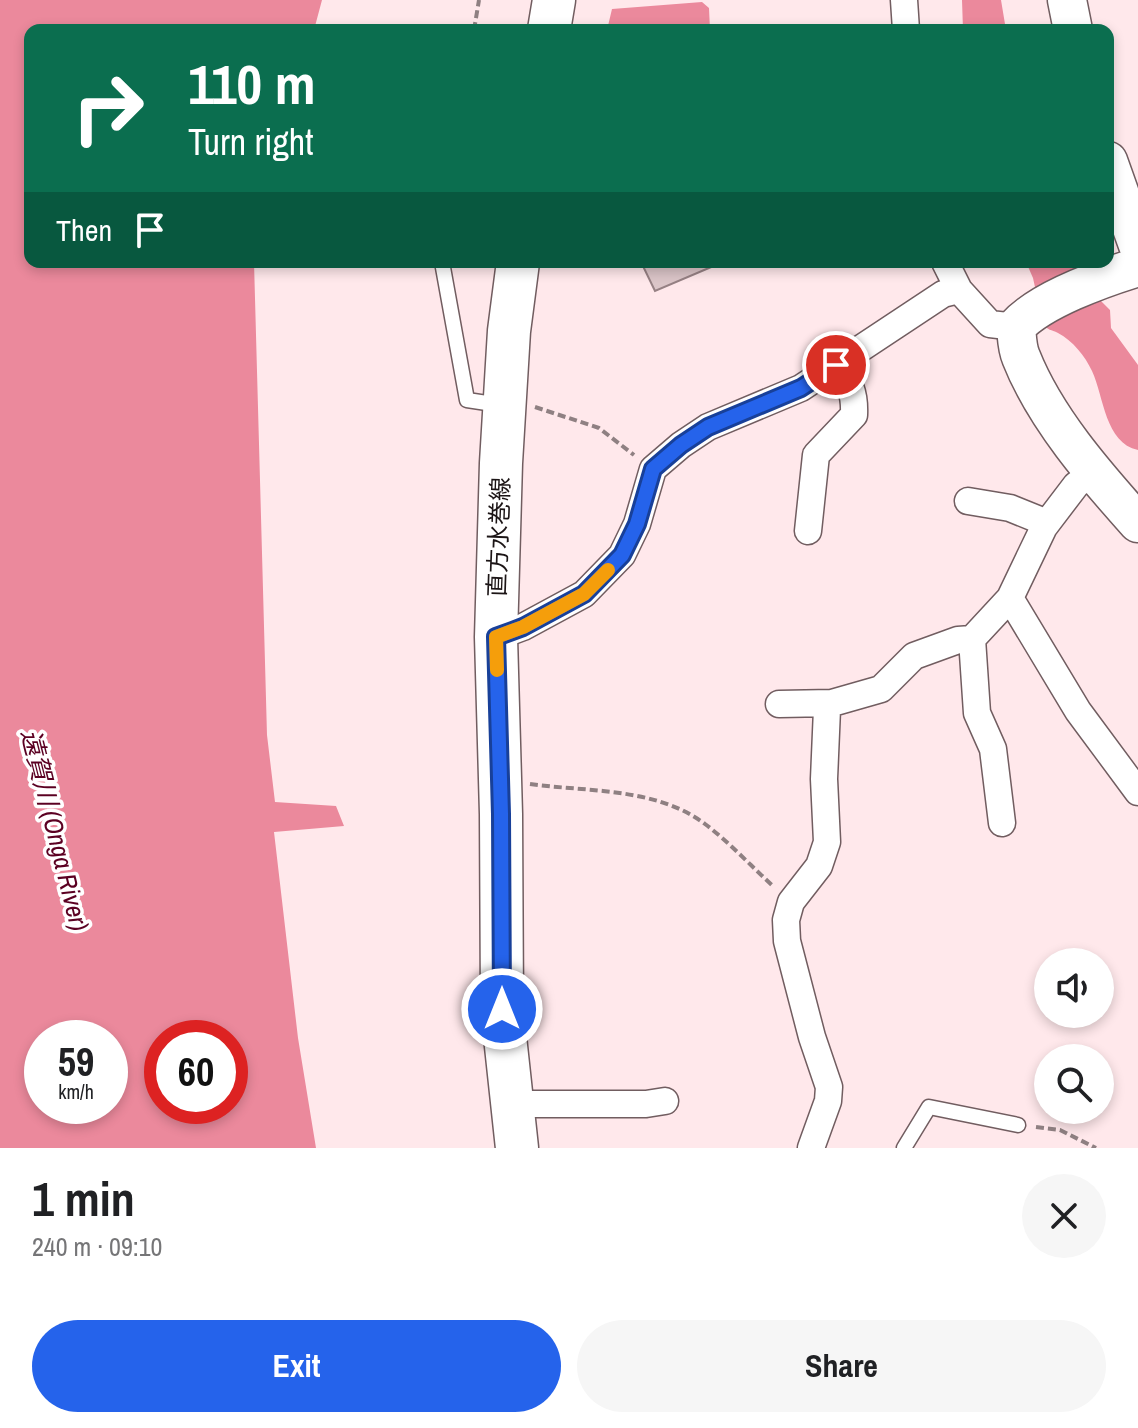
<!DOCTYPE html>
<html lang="en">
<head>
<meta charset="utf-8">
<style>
	body { margin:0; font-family:"Archivo Narrow","Noto Sans JP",sans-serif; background:#f6f6f6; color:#202124; height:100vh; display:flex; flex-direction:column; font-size:30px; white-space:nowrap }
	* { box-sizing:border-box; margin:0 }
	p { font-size:26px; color:#757577 }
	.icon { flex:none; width:44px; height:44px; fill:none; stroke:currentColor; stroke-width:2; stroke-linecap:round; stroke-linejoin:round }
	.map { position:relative; height:1148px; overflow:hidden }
	.side { display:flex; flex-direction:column; background:#fff; flex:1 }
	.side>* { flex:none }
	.hud { position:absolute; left:24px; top:24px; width:1090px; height:244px; border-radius:16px; box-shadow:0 4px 12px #0003; background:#0b6e4f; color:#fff; overflow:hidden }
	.controls { position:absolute; left:1034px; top:948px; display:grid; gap:16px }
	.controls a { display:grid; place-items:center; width:80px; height:80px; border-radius:50%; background:#fff; box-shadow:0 4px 12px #0003; font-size:40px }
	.speed { position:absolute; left:24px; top:1020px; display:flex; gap:16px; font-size:40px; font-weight:700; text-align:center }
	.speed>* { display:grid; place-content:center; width:104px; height:104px; border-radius:50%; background:#fff; box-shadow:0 4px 12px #0003; line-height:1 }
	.speed small { font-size:20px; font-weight:400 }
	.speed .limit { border:12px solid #d22; background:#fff; color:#111 }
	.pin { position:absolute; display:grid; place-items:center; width:68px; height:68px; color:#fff; margin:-34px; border:4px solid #fff; border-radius:50%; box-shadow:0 2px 8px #0007 }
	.me { position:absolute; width:88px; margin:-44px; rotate:0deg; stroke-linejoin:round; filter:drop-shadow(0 0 6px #0008) }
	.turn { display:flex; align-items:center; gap:28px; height:168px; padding:0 32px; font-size:36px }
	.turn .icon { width:104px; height:104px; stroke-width:2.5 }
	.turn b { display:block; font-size:56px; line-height:68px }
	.then { display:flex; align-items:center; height:76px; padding:0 32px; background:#0003; gap:16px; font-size:30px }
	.round { display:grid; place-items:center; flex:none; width:84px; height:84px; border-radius:42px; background:#f6f6f6 }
	.head { display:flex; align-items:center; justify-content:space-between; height:136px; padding:0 32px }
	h1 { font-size:48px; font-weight:700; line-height:60px }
	.action { display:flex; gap:16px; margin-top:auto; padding:16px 32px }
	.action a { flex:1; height:92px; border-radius:48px; background:#2563eb; color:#fff; font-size:32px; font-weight:700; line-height:92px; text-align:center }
	.action a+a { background:#f6f6f6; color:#202124 }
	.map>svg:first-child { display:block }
</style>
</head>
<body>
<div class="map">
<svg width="1138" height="1148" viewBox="0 0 1138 1148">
	<rect width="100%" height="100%" fill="#ffe8eb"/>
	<!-- water -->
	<path fill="#eb899c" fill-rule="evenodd" d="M0 0H322L314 30H30V262H254L267 735 275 802 336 806 344 826 274 832 298 1038 316 1148H0ZM42 1038H110V1106H42ZM230 1038V1106H162V1038Z
		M962 0H1001L1006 30H963Z
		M702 2 709 8 710 30H607L612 9Z
		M1026 262H1078L1096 296 1110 310 1111 328 1138 365V450C1105 443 1104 397 1092 371 1085 356 1073 341 1058 333 1051 329 1048 331 1043 324L1033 278Z"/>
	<!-- building -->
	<path fill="#dbc5c8" stroke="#968184" stroke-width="2" d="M641 262H723L655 291Z"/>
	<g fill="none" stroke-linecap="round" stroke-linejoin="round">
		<defs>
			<path id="lane" d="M442 262 467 400 500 405
				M904 1148 929 1107 1018 1125"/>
			<path id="street" d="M904 0 906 30
				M945 262 959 290 990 324 1016 327
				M968 501 1010 508 1047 523
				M808 531 816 455 854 415C855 393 850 382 836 365
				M1010 598 1078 711 1138 792
				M496 637 523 627 584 594 622 555 637 524 653 469 681 445 708 427 801 388 943 294 959 290
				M972 639 977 713 993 749 1002 823
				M779 704 832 703
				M512 1104H646L665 1101
				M811 1148 828 1101 829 1087 812 1037 787 941 786 920 791 902 819 866 827 842 824 779 827 709 832 703 881 689 914 656 958 640 972 639 1010 598 1044 527 1076 485 1093 472"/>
			<path id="secondary" d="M1067 0 1073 30
				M1108 161 1138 245
				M1138 267C1102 278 1040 300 1016 327 1017 337 1017 348 1021 357 1045 418 1095 475 1138 523"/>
			<path id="primary" d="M549 30 554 0
				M517 1148 502 1009 501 814 496 637 501 463 509 331 518 262"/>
		</defs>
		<!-- lane casing -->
		<use href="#lane" stroke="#715d60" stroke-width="17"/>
		<!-- street casing -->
		<use href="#street" stroke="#715d60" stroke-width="29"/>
		<!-- secondary casing -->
		<use href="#secondary" stroke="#715d60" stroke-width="41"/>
		<!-- primary casing -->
		<use href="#primary" stroke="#715d60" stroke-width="45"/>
		<!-- path -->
		<path stroke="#8f8082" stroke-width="4" stroke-dasharray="8 4" stroke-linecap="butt" d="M474 30 479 0
			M535 407 599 428 634 455
			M530 784C587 792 656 787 705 824 729 842 751 866 774 887
			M1036 1127 1060 1130 1096 1148"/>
		<!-- lane -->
		<use href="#lane" stroke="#fff" stroke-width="14"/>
		<!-- street -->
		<use href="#street" stroke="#fff" stroke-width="26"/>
		<!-- secondary -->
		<use href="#secondary" stroke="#fff" stroke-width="38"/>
		<!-- primary -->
		<use href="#primary" stroke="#fff" stroke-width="42"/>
	</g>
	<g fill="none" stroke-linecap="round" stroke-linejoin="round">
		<defs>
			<path id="route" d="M502 1009 501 814 496 637 523 627 584 594 622 555 637 524 653 469 681 445 708 427 801 388 836 365"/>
		</defs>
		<!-- route casing -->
		<use href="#route" stroke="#184099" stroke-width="20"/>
		<!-- route -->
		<use href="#route" stroke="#2563eb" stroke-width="14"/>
		<!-- slow -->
		<path stroke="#f59e0b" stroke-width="14" d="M497 670 496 637 523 627 584 594 608 570"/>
	</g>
	<g text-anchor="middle" stroke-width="7" stroke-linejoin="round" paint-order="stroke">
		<!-- street labels -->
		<g font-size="24" fill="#1c1516" stroke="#fff">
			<text transform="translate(499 537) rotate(-88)" y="8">直方水巻線</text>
		</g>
		<!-- water labels -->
		<g font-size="26" font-style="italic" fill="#5b0022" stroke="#fff">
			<text transform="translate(55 830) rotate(76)" y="9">遠賀川 (Onga River)</text>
		</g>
	</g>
</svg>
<div class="controls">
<a><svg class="icon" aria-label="sound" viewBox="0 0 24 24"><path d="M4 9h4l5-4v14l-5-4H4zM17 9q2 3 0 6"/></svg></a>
<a><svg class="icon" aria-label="search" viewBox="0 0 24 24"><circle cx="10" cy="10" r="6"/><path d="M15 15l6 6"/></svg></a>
</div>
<div class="speed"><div>59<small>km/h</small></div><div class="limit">60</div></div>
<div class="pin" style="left:836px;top:365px;background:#d93025"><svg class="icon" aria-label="arrive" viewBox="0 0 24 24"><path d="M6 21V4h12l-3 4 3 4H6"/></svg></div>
<svg class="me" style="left:502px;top:1009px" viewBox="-20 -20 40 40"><circle r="17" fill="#2563eb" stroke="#fff" stroke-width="3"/><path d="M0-11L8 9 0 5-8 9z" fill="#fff"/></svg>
<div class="hud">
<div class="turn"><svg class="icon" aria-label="right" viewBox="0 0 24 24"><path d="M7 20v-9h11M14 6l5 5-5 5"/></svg><div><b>110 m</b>Turn right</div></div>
<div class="then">Then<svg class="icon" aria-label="arrive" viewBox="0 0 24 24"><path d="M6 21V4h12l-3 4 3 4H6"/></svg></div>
</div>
</div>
<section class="side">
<div class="head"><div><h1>1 min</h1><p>240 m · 09:10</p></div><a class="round"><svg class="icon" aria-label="close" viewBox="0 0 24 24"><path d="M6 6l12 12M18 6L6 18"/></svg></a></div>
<div class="action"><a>Exit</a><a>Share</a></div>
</section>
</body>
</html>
